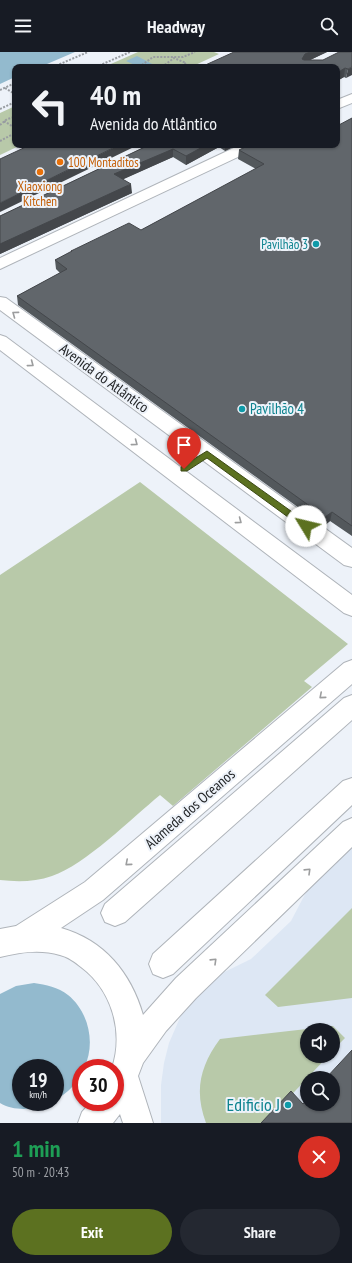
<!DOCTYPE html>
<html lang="en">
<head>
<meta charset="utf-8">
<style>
	body { margin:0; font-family:"PT Sans Narrow",sans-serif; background:#242831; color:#f1f3f6; height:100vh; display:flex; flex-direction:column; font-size:15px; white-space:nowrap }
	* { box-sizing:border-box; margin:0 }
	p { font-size:13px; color:#9ea1a6 }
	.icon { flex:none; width:22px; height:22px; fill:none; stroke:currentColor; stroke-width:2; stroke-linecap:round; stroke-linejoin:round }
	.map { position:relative; height:1071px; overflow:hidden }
	.sheet { display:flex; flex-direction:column; background:#171b24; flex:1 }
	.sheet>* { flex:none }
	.banner { position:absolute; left:12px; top:12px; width:328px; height:84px; border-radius:8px; box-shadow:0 1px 3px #0004; background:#171b24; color:#f1f3f6; overflow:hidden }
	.buttons { position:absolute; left:300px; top:971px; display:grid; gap:8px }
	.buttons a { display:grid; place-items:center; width:40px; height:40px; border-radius:50%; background:#171b24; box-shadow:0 1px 3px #0004; font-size:20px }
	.speed { position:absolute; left:12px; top:1007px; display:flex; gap:8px; font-size:20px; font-weight:700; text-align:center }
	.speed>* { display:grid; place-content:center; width:52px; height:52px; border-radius:50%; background:#171b24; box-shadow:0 1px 3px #0004; line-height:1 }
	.speed small { font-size:10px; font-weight:400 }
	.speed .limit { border:6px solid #d22; background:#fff; color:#111 }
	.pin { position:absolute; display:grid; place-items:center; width:34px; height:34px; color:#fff; margin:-41px -17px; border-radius:50% 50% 50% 0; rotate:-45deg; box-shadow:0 0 4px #0007 }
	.pin .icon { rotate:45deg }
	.me { position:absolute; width:44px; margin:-22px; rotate:306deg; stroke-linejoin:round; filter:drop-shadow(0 0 3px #0008) }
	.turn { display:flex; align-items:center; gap:14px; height:84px; padding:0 12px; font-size:18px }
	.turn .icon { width:52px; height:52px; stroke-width:2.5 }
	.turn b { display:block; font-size:28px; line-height:34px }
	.round { display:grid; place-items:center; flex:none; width:42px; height:42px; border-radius:21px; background:#242831 }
	.summary { display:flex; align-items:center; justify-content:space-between; height:68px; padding:0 12px }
	h1 { font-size:24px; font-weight:700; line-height:30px; color:#1e9e55 }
	.primary-button { display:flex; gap:8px; margin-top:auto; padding:8px 12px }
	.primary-button a { flex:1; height:46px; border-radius:24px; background:#5c7120; color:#fff; font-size:16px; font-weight:700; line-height:46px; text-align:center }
	.primary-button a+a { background:#242831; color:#f1f3f6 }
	header { display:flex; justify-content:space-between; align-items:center; height:52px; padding:0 12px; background:#171b24; font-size:18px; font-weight:700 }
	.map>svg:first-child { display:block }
</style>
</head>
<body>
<header><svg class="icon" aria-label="menu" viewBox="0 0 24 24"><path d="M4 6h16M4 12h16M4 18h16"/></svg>Headway<svg class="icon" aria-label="search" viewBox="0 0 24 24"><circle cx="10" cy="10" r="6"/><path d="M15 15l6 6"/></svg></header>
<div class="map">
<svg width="352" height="1071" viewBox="0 0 352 1071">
	<rect width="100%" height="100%" fill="#edf2f9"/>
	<!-- built -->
	<path fill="#dde7f4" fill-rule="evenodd" d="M352 788V1071H161V1033L164 1011 169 991 185 954 204 930 251 907 291 869 314 825ZM307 978H333V1004H307ZM307 1026H333V1052H307Z"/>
	<!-- green -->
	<path fill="#b8c9a9" d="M138 0H214L219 2 191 15H104Z
		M13 55 15 56V93H21L0 103V61Z
		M140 430 348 592 304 629 312 635 173 754 160 743C132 766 85 813 52 824 35 830 17 830 0 828V523Z
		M352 856V946L278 955 265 943Z
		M333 974 345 986 333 998V978H307V1004H328L265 1071H206C194 1039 200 1014 220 987Z"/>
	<!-- water -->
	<path fill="#93bace" d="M0 0H75L40 15H15V25L0 32Z
		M137 4 158 15H139L126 9Z
		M34 931C46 933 58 935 68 943 89 960 96 992 84 1016H81C81 1030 66 1042 55 1048V1016H21V1050H52C37 1058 15 1060 0 1051V942L16 934Z"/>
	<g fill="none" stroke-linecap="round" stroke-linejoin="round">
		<defs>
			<path id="minor" d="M352 42V51L337 57V48Z
				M240 93H259L257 96 0 217V206Z
				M0 245 6 246 352 496V515L344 513 0 258Z
				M0 283 6 285 352 543V564L344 561 0 298Z
				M352 608V632L103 848 61 876C104 888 131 921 143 963L176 926 343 770 352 766V795L196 946 166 979 143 1011 138 1024 153 1071H123L120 1062 113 1071H78L82 1060 91 1050H115V1016H112C124 980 112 938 81 915 75 910 68 905 60 903 40 897 21 900 0 905V877L16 874 85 830 344 611Z
				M352 643V668L125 870 115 874 105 870 101 861 105 852 344 646Z
				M352 726V753L173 922 163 926 153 922 149 912 153 902 343 729Z"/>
		</defs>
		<!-- minor casing -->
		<use href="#minor" stroke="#afb4ba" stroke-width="2"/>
		<!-- path -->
		<path stroke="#989ca1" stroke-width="2" stroke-dasharray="2 1.5" stroke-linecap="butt" d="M53 15 88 0
			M96 15 130 0
			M139 15 153 5H183L195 0
			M162 15 174 6 186 11 179 15
			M5 36 15 42
			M0 38 15 31
			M0 57 15 50
			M4 69 15 76
			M0 73 7 67 15 65
			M0 89 15 81"/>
		<!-- minor -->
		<use href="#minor" fill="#fff" fill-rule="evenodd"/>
	</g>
	<!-- wall -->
	<path fill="#53585c" d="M234 0H327L310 8H323L352 0 346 26 344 25 337 29V15Z
		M352 66V484L330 469 324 474 18 253 17 244 60 221 56 217 55 208 71 200V199L141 178 256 117 238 107 239 98 337 93Z
		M149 93H237L225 99 219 95 186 113 173 105 123 127 132 141 0 202V164Z"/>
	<!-- shaded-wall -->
	<path fill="#44474b" d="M310 0H327L304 11 302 7 305 2Z
		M352 15V23L346 26 348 17Z
		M345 16 344 25 337 29V21Z
		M119 93H138L0 160V151Z
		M206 93H219V95L186 113V104Z
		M225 93H237L225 99Z
		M173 97V105L115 131 114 122Z
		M131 132 132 141 0 202V192Z
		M332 460 330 469 324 474 325 465Z"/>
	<!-- building -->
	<path fill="#61666b" stroke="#44474b" d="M234 0H310L305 2 302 7 304 8H323L339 0H352V15L348 17 345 16 337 21V15H201Z
		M352 66V474L332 460 325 465 17 244 67 217 55 208 72 199H71L129 171 141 178 264 112 239 98 249 93H337V74Z
		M30 93H119L0 151V107Z
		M149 93H206L186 104 173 97 114 122 131 132 0 192V164Z
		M352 998V1071H261L291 1039 303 1052 307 1047V1052H333V1026H326Z"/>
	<!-- one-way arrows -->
	<defs><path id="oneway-chevron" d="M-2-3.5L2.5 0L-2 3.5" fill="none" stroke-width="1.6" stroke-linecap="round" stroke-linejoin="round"/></defs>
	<g stroke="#9c9d9e">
		<use href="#oneway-chevron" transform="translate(15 262) rotate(-144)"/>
		<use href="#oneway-chevron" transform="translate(31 312) rotate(37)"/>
		<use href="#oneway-chevron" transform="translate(135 391) rotate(37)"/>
		<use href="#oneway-chevron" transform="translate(239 469) rotate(37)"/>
		<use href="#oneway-chevron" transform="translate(322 644) rotate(139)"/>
		<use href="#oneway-chevron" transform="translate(128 811) rotate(139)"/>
		<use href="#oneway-chevron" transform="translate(308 819) rotate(-44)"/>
		<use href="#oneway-chevron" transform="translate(214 909) rotate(-44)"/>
	</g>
	<!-- route -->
	<path fill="#5c7120" stroke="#3c4915" d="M207 399 309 472V476H303L207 406 187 419H181V415Z"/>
	<!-- markers -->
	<g fill="#e8710a" stroke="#edf2f9" stroke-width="1.5">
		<circle cx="60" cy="110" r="4"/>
		<circle cx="40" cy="120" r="4"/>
	</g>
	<g fill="#0f9aa8" stroke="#edf2f9" stroke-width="1.5">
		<circle cx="316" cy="192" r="4"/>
		<circle cx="242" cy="357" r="4"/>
		<circle cx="288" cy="1053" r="4"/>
	</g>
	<g text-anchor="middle" stroke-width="4" stroke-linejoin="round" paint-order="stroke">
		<!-- far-food labels -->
		<g font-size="13" fill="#c56008" stroke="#edf2f9" text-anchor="start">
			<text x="68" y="115">100 Montaditos</text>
			<text x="40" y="139" text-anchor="middle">Xiaoxiong<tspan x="40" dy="15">Kitchen</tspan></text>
		</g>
		<!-- far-culture labels -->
		<g font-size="13" fill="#0d838f" stroke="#edf2f9" text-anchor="end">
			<text x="308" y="197">Pavilhão 3</text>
		</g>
		<!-- street labels -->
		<g font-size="15" fill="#232527" stroke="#edf2f9">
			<text transform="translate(104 326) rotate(36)" y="5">Avenida do Atlântico</text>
			<text transform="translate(190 757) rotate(-41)" y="5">Alameda dos Oceanos</text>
		</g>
		<!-- culture labels -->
		<g font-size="15" fill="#0d838f" stroke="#edf2f9" text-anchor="start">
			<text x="250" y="362">Pavilhão 4</text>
		</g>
		<!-- near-culture labels -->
		<g font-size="18" fill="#0d838f" stroke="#edf2f9" text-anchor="end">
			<text x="280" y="1059">Edificio J</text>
		</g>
	</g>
</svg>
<div class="buttons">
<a><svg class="icon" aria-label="sound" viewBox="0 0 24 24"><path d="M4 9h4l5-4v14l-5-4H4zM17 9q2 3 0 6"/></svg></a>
<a><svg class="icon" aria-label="search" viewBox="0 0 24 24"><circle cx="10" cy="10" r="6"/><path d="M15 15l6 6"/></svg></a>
</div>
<div class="speed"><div>19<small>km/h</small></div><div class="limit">30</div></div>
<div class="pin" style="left:184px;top:417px;background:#d93025"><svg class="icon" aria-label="arrive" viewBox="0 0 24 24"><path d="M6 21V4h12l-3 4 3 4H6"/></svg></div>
<svg class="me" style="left:306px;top:474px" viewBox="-20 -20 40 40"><circle r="19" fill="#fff"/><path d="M0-13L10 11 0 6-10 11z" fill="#5c7120"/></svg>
<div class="banner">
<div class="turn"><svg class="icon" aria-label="left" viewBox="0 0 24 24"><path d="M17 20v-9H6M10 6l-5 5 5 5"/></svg><div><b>40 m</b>Avenida do Atlântico</div></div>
</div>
</div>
<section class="sheet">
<div class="summary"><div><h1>1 min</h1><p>50 m · 20:43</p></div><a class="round" style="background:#d93025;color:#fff"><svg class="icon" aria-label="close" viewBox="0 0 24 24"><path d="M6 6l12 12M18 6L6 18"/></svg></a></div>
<div class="primary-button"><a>Exit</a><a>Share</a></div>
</section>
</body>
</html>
